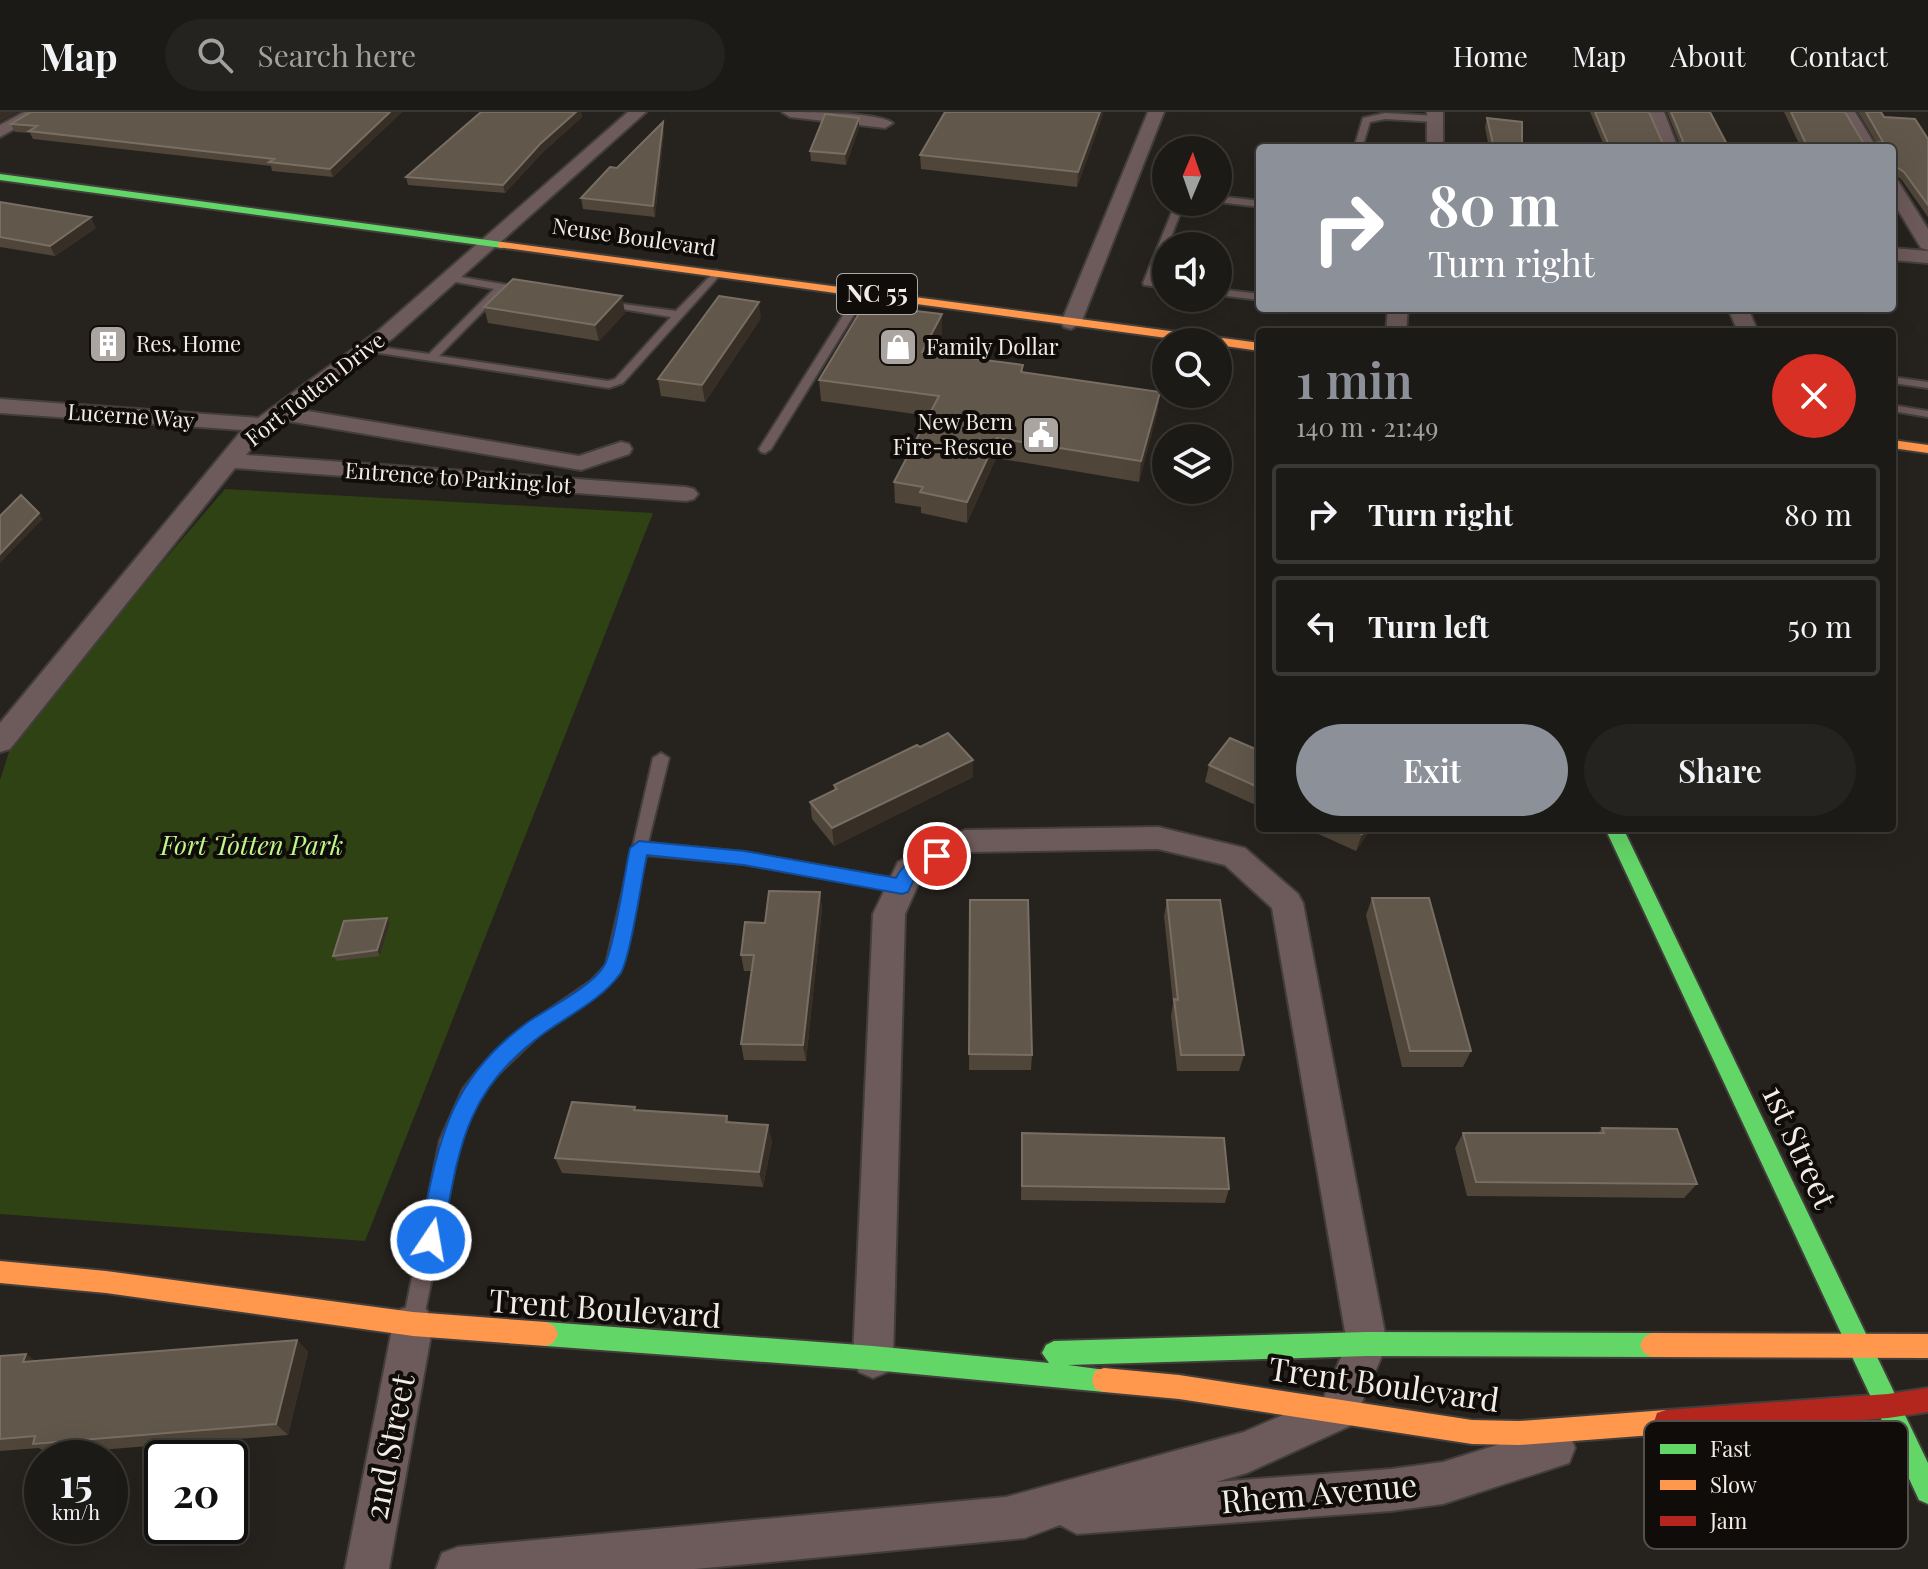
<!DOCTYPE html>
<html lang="en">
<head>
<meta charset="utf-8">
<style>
	body { margin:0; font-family:"Playfair Display",serif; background:#25231f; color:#f1f3f6; height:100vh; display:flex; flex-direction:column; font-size:30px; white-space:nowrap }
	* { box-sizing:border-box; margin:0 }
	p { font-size:26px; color:#a0a1a1 }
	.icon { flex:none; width:44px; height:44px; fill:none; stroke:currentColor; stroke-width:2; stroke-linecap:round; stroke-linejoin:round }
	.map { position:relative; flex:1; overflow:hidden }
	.side { position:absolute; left:1256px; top:216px; width:640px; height:504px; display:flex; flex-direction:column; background:#1c1a16; border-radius:8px; box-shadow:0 8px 32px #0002,0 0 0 2px #3a3835 }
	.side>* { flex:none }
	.banner { position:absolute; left:1256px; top:32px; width:640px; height:168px; border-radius:8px; box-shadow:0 8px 32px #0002,0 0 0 2px #3a3835; background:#8c9099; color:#fff; overflow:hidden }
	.needle { width:52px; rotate:2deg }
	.buttons { position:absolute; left:1152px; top:24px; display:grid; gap:16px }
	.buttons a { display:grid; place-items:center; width:80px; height:80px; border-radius:50%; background:#1c1a16; box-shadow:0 8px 32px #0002,0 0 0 2px #3a3835; font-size:40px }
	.speed { position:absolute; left:24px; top:1328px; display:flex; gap:16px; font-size:40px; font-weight:700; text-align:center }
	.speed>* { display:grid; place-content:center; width:104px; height:104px; border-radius:50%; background:#1c1a16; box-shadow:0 8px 32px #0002,0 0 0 2px #3a3835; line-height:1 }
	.speed small { font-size:20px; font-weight:400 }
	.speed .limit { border:4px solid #111; border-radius:12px; background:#fff; color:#111 }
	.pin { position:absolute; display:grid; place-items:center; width:68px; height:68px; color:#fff; margin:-34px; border:4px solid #fff; border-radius:50%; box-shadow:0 2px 8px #0007 }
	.me { position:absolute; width:88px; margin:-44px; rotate:12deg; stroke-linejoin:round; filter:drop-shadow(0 0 6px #0008) }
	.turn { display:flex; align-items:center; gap:28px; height:168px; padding:0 40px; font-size:36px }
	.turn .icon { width:104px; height:104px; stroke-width:2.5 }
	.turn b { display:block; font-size:56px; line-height:68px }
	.round { display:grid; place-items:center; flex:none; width:84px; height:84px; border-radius:42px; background:#25231f }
	.summary { display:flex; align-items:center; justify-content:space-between; height:136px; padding:0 40px }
	h1 { font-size:48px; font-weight:600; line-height:60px; color:#8c9099 }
	.primary-button { display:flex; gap:16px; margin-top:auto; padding:16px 40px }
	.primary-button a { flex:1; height:92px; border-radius:48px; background:#8c9099; color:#fff; font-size:32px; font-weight:600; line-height:92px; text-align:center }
	.primary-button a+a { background:#25231f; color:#f1f3f6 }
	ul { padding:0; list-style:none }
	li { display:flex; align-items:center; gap:24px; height:100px; margin:0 16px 12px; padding:0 24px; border:4px solid #3a3835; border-radius:8px }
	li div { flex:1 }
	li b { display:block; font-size:30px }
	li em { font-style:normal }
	header { display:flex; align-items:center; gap:48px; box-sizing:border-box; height:112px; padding:0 40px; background:#1c1a16; border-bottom:2px solid #3a3835 }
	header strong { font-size:38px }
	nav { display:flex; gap:44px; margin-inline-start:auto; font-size:28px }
	.search { width:560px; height:72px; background:#25231f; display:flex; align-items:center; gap:20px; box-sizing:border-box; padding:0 28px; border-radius:44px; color:#a0a1a1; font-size:30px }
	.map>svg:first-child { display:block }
</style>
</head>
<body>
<header>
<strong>Map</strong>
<div class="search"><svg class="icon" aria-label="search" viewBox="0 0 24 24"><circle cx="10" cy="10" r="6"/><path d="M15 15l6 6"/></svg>Search here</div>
<nav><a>Home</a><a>Map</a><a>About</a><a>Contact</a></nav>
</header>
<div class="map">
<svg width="1928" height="1457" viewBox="0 0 1928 1457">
	<rect width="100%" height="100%" fill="#26221e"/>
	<!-- green -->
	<path fill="#2e4214" d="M225 377 653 401 365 1129 0 1102V668L10 637 65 564Z"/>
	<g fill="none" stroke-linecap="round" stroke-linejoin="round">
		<defs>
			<path id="lane" d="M1385 1 1436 4 1440 7 1436 10 1385 7 1370 10 1362 36H1354L1363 6Z
				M1218 84 1260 89V95L1218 90Z
				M1176 90H1190L1183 94 1154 169 1166 170V176L1144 173 1143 171Z
				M716 158 721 161 720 163 623 271 609 276 366 239 361 236 366 233 429 242 494 177 445 168V164L449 163 526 176 531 179 526 182 504 178 439 244 608 269 615 267 671 205 604 194 599 191 600 189 676 199Z
				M1218 177 1260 182V188L1218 183Z
				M859 178 868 180 771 337 765 341 761 340 759 337Z
				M1892 265 1928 270V276L1892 271Z
				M1892 293 1928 299V305L1892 299Z
				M661 641 669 646 648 731 744 740 902 768 908 769 910 774 908 779 902 780 744 752 646 743 620 861 603 879 539 923 491 969 477 988 460 1028 424 1205 421 1212 414 1215 407 1212 404 1205 440 1028 463 977 479 957 527 913 591 869 606 853 653 646Z"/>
			<path id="street" d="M24 0H44L0 25V13Z
				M628 0H646L393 226 296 297 579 344 621 330 629 332 632 337 629 342 581 358 282 308 259 327 246 343 686 375 694 377 698 382 694 387 686 389 235 356 10 637 0 640V611L242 318 0 301V287L258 306 379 218Z
				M782 0C805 0 878 0 893 11L885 16 790 5Z
				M1148 0H1164L1081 211 1071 217 1064 215 1061 211Z
				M1427 0H1443V36H1427Z
				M1648 0H1664L1678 36H1662Z
				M1839 0H1855L1877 36H1861Z
				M1892 68 1898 69 1928 117V138L1921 136 1892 88Z
				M1892 136 1928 139V151L1892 148Z
				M1388 196H1408L1406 220H1386Z
				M1728 196H1748L1758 220H1738Z
				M1158 715 1245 736 1298 782 1303 791 1387 1232 1352 1313 1247 1361 1216 1370 1391 1357 1443 1350 1554 1315 1569 1321 1575 1336 1569 1351 1443 1392 1391 1399 1077 1422 1060 1413 1025 1426 695 1457H436L442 1441 458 1435 1006 1385 1244 1320 1324 1285 1347 1231 1272 796 1225 753 1158 737 969 740 921 766 905 802 893 1246 887 1260 873 1266 859 1260 853 1246 873 802 898 750 965 718Z
				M413 1193 427 1198 433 1212 389 1457H345L393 1212 399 1198Z"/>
			<path id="fast" d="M0 62 502 130 508 133 502 136 0 68Z
				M1605 716H1623L1928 1351V1392L1919 1388Z
				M546 1210 873 1234 1049 1251 1042 1241 1046 1233 1054 1229 1367 1220 1652 1221 1660 1225 1664 1233 1660 1241 1652 1245 1367 1244 1068 1253 1113 1259 1116 1268 1113 1277 1104 1280 873 1258 546 1234 538 1230 534 1222 538 1214Z"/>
			<path id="slow" d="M502 130 1260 231V239L1218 233V230H1196L498 135V131Z
				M1892 328 1928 333V341L1892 336Z
				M0 1149 106 1159 413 1200 546 1210 554 1214 558 1222 554 1230 546 1234 413 1224 106 1181 0 1171Z
				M1652 1221 1928 1222V1246L1652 1245 1644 1241 1640 1233 1644 1225Z
				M1104 1256 1179 1263 1472 1308 1519 1309 1666 1298 1675 1301 1678 1310 1675 1319 1666 1322 1519 1333 1472 1332 1179 1287 1104 1280 1095 1277 1092 1268 1095 1259Z"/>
			<path id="jam" d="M1928 1276V1300L1888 1306 1666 1322 1657 1319 1654 1310 1657 1301 1666 1298 1888 1282Z"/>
		</defs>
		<!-- lane casing -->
		<use href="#lane" stroke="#423e3b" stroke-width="4"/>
		<!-- street casing -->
		<use href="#street" stroke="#423e3b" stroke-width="4"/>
		<!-- fast casing -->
		<use href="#fast" stroke="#423e3b" stroke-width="4"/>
		<!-- slow casing -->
		<use href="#slow" stroke="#423e3b" stroke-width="4"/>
		<!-- jam casing -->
		<use href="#jam" stroke="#423e3b" stroke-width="4"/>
		<!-- lane -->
		<use href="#lane" fill="#6d5a5a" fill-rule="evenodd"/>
		<!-- street -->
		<use href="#street" fill="#6d5a5a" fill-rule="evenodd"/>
		<!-- fast -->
		<use href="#fast" fill="#63d668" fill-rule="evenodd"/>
		<!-- slow -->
		<use href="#slow" fill="#ff974d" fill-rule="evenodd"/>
		<!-- jam -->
		<use href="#jam" fill="#b3261e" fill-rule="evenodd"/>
	</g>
	<!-- wall -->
	<path fill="#4f4538" d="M402 0 333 65 272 59 271 54 33 27 30 21 15 20 11 12Z
		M481 0H581L582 5 542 41 505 81 408 73 406 65Z
		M945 0H1103L1102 5 1077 75 921 57 920 43Z
		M1590 0H1649L1663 32 1680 33 1667 0H1710L1729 36H1605Z
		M1784 0H1845L1864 32 1876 30 1858 0H1881L1884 5 1928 27V105L1901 67 1892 62V36H1801Z
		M1487 6 1522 36H1489L1485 15Z
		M859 16 846 53 811 49 810 39Z
		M664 20 655 105 583 97 581 86 617 56Z
		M0 90 96 116 55 144 0 135Z
		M484 195 625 201 599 229 488 211Z
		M942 202V222L932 242 1023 253V260L1160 280 1157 301 1139 370 996 346 967 411 921 401V395L895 391 894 370 929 304 821 289 819 268Z
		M761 206 705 290 661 284 658 267Z
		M920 635 973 665 834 734 812 707 810 690 834 678V673Z
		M1260 639V695L1205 670 1209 653Z
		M1305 716H1371L1356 739Z
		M820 780 822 797 806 949 744 948 741 932 751 859H744L741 843 765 811Z
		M1372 786 1471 939 1463 955H1402L1366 803Z
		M970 788 1032 943 1031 958H969Z
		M1167 788 1244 943 1239 959H1177L1171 904 1173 891 1164 804Z
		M387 806 390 811 380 844 337 849 333 844Z
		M635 995 636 999 727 1004 729 1010 772 1029 763 1075 562 1061 555 1046Z
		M1602 1016 1697 1072 1684 1086 1467 1084 1455 1036 1463 1021H1598Z
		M1022 1021 1229 1077 1225 1091 1021 1088Z
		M297 1228 308 1240 288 1323 49 1342 39 1336 0 1339V1244L26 1242 35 1249Z"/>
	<!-- shaded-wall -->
	<path fill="#372f26" d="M0 0H18L0 10Z
		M390 0H402L333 65 330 57Z
		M576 0H581L582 5 542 41 505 81 503 73 540 32Z
		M1100 0H1103L1102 5 1077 75 1078 60Z
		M859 6V16L846 53 845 42Z
		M663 10 664 20 655 105 653 94Z
		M91 105 96 116 55 144 50 134Z
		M622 184 625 201 599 229 595 213Z
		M759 190 761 206 705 290 702 273Z
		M942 202V222L923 261 922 240Z
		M1160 280 1157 301 1139 370 1141 349Z
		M997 326 996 346 967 411V390Z
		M39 401 43 407 0 451V442Z
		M973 648V665L834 734 832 716Z
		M1366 716H1371L1356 739 1362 722Z
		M820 780 822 797 806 949 803 933Z
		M387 806 390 811 380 844 377 838Z
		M768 1013 772 1029 763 1075 759 1060Z
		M297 1228 308 1240 288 1323 276 1312Z
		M26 1242 41 1253 23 1250Z"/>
	<!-- building -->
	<path fill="#61574b" stroke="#786e63" stroke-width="2" d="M31 0H390L330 57 269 50 274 47 29 19 37 14 11 12Z
		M481 0H576L540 32 503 73 406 65Z
		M945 0H1100L1078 60 920 43Z
		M1595 0H1649L1663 32 1680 33 1683 29 1671 0H1710L1729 36H1610Z
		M1791 0H1845L1864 32 1883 30 1866 0H1881L1884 5 1915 7 1928 27V93L1904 60 1895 54H1892V36H1808Z
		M825 2 859 6 845 42 810 39Z
		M1487 6 1522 10V36H1494Z
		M663 10 653 94 581 86 610 55 617 56Z
		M0 90 91 105 50 134 0 125Z
		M513 167 622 184 595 213 484 195Z
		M719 184 759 190 702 273 658 267Z
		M864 193 942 202 922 240 1023 253 1021 260 1160 280 1141 349 997 326 967 390 920 380 923 375 894 370 939 284 819 268Z
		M21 383 39 401 0 442V404Z
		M948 621 973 648 832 716 810 690 837 677 834 673 917 633 920 635Z
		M1230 626 1260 639V676L1209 653Z
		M1348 716H1366L1362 722Z
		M769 779 820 780 803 933 741 932 754 843H741L745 810 765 811Z
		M1372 786H1429L1471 939H1410Z
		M970 788H1028L1032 943 969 942Z
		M1167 788H1220L1244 943H1181L1174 887 1178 888Z
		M387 806 377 838 333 844 344 809Z
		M572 990 635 995 634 998 727 1004 726 1010 768 1013 759 1060 555 1046Z
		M1602 1016 1677 1017 1697 1072 1476 1070 1463 1021H1604Z
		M1022 1021 1224 1026 1229 1077 1022 1074Z
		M297 1228 276 1312 33 1332 35 1324 0 1327V1244L26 1242 23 1250Z"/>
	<!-- route -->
	<path fill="#1a73e8" stroke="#114b97" stroke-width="2" d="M639 729 744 739 896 766C903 751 926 734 944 739L946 744 944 749 916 763 908 780 902 782 744 753 647 743C642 765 630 849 620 862 601 888 569 903 543 922 463 980 459 1038 442 1128L439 1135 431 1138 423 1135 419 1128C438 1034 445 970 528 910 548 896 597 872 606 850 617 821 623 768 630 736Z"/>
	<!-- icons -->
	<defs>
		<symbol id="building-square" viewBox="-11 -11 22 22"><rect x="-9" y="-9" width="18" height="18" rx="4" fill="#aba5a1" stroke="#100c09"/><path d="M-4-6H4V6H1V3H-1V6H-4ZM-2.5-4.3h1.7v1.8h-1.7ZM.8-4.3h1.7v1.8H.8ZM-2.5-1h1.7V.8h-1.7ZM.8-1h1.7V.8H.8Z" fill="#fff"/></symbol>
		<symbol id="shop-square" viewBox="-11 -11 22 22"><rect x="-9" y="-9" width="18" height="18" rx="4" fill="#aba5a1" stroke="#100c09"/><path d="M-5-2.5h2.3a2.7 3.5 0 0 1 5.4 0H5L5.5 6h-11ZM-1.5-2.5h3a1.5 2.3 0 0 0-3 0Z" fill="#fff"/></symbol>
		<symbol id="civic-square" viewBox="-11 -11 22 22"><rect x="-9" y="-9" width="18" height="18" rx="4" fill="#aba5a1" stroke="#100c09"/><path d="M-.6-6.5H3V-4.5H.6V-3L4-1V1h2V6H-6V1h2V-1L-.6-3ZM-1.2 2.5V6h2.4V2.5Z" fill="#fff"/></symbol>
	</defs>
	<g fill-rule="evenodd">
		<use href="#building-square" x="86" y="210" width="44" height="44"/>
		<use href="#shop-square" x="876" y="213" width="44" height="44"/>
		<use href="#civic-square" x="1019" y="301" width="44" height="44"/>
	</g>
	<g text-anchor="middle" stroke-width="8" stroke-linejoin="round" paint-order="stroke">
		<!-- far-street labels -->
		<g font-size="22" fill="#f2ece7" stroke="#100c09">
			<text transform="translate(634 125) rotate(8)" y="8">Neuse Boulevard</text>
			<text transform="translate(315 277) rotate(-38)" y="8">Fort Totten Drive</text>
			<text transform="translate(131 304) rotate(4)" y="8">Lucerne Way</text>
			<text transform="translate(458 366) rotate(4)" y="8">Entrence to Parking lot</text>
		</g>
		<!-- far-poi labels -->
		<g font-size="22" fill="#f2ece7" stroke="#100c09" text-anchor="start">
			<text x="136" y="240">Res. Home</text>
			<text x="926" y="243">Family Dollar</text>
			<text x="1013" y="318" text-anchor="end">New Bern<tspan x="1013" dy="25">Fire-Rescue</tspan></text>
		</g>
		<!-- shield labels -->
		<rect fill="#100c09" stroke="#aea9a4" stroke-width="2" x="837" y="162" width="80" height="40" rx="6"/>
		<g font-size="24" font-weight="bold" fill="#f2ece7">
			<text x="877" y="190">NC 55</text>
		</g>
		<!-- park labels -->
		<g font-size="26" font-style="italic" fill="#bff888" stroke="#100c09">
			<text x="252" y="743">Fort Totten Park</text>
		</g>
		<!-- near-street labels -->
		<g font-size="32" fill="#f2ece7" stroke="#100c09">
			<text transform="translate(1799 1035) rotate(65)" y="11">1st Street</text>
			<text transform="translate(605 1197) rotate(4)" y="11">Trent Boulevard</text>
			<text transform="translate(1384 1273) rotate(8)" y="11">Trent Boulevard</text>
			<text transform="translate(390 1335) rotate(-79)" y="11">2nd Street</text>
			<text transform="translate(1319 1382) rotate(-5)" y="11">Rhem Avenue</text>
		</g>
	</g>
	<!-- legend -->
	<rect x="1644" y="1309" width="264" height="128" rx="12" fill="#100c09" stroke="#544f4c" stroke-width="2"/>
	<rect x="1660" y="1332" width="36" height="10" fill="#63d668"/>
	<rect x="1660" y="1368" width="36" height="10" fill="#ff974d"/>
	<rect x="1660" y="1404" width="36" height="10" fill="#b3261e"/>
	<g font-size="22" fill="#f2ece7">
		<text x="1710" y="1345">Fast</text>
		<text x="1710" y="1381">Slow</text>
		<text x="1710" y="1417">Jam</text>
	</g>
</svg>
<div class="buttons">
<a><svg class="needle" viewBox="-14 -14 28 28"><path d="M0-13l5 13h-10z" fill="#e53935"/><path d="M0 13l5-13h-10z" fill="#a0a1a1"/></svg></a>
<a><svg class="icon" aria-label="sound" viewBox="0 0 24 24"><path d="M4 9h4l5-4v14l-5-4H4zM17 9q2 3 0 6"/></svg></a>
<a><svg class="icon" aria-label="search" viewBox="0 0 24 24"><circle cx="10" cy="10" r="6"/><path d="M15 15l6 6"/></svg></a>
<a><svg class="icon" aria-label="layers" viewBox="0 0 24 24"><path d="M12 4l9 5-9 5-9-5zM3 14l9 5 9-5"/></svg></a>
</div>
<div class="speed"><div>15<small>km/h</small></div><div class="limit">20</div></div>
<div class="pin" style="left:937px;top:744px;background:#d93025"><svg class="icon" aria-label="arrive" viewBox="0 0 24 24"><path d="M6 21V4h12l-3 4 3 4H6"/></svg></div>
<svg class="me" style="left:431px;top:1128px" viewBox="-20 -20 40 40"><circle r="17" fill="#1a73e8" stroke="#fff" stroke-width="3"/><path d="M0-11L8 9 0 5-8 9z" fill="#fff"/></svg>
<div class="banner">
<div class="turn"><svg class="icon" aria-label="right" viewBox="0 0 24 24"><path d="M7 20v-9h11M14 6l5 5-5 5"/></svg><div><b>80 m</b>Turn right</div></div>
</div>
<section class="side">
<div class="summary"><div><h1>1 min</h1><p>140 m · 21:49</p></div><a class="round" style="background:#d93025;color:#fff"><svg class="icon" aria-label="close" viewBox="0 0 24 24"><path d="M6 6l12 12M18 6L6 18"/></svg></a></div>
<ul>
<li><svg class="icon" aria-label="right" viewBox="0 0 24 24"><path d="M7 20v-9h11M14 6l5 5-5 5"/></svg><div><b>Turn right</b></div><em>80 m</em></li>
<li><svg class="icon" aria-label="left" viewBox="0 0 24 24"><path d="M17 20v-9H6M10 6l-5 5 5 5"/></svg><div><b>Turn left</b></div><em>50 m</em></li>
</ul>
<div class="primary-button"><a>Exit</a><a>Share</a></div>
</section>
</div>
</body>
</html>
